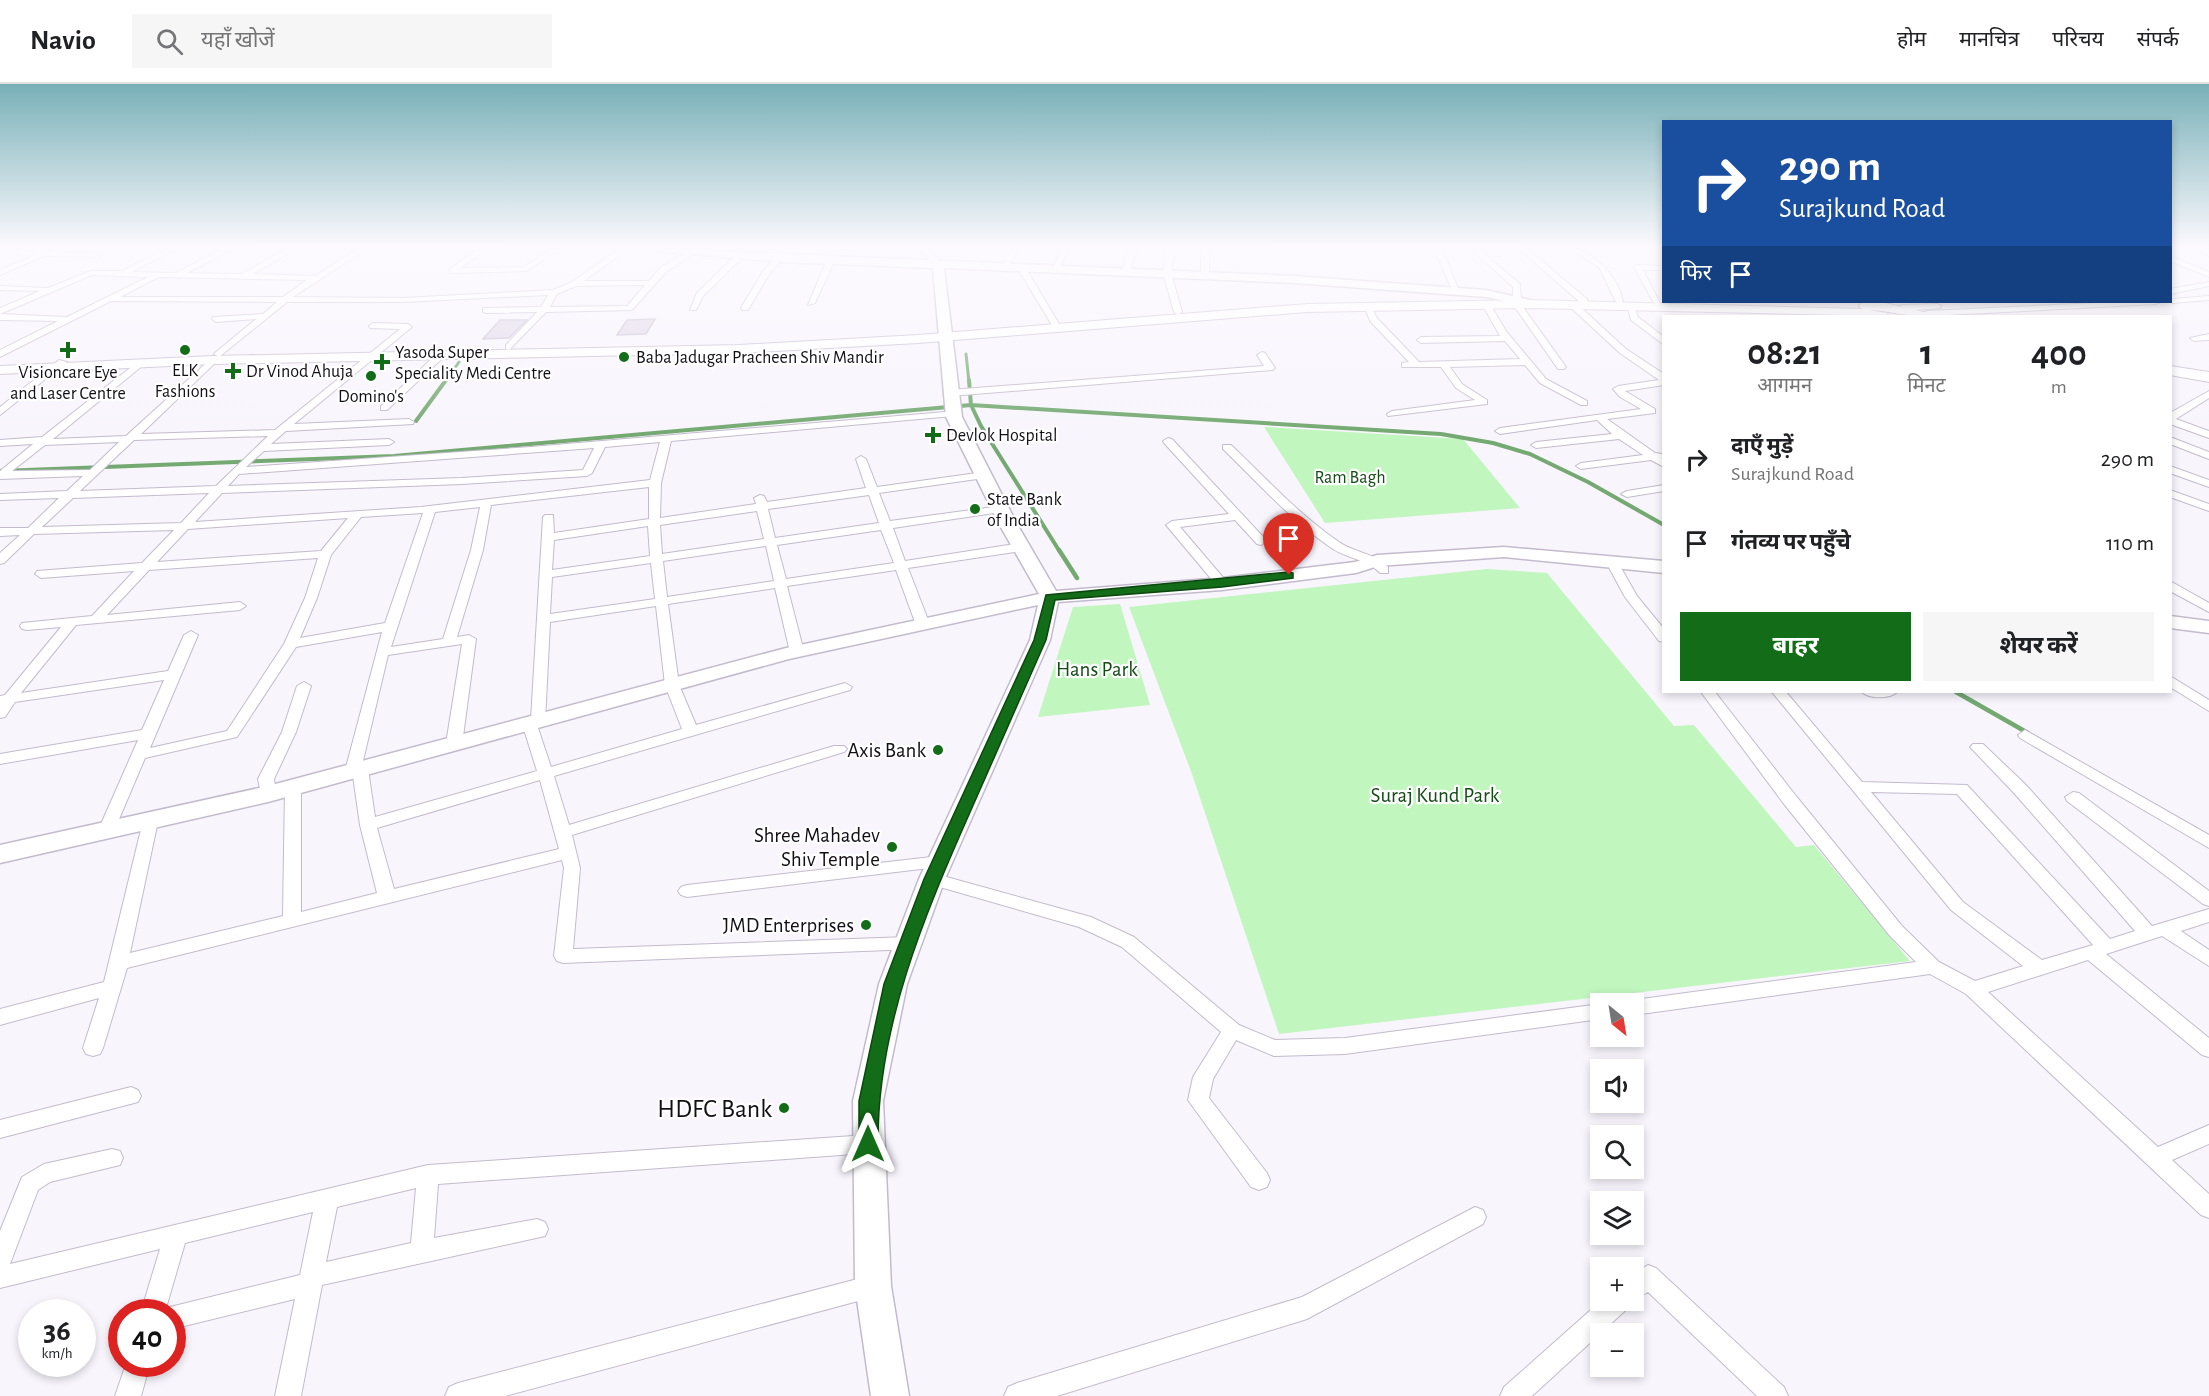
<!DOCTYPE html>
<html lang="hi">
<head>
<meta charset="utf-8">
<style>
	body { margin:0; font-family:"Alegreya Sans","Noto Sans Devanagari",sans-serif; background:#f6f6f6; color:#202124; height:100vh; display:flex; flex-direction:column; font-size:22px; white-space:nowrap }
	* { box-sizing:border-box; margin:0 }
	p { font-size:20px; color:#757577 }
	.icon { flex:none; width:33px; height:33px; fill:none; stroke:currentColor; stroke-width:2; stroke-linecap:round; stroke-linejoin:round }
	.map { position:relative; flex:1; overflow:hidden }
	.drawer { position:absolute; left:1662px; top:231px; width:510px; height:378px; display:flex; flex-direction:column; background:#fff; border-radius:0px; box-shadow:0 3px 9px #0003 }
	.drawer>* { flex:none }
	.guide { position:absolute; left:1662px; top:36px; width:510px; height:183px; border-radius:0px; box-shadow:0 3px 9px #0003; background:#1a4fa0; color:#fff; overflow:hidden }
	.needle { width:39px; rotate:150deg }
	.controls { position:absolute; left:1590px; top:909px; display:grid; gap:12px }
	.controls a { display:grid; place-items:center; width:54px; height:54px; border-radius:0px; background:#fff; box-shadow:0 3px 9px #0003; font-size:30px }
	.speed { position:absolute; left:18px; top:1215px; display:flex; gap:12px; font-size:30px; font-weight:700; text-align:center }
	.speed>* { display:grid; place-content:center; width:78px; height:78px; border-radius:50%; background:#fff; box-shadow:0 3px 9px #0003; line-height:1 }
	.speed small { font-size:15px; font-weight:400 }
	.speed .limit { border:9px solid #d22; background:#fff; color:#111 }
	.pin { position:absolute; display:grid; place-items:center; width:51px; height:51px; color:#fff; margin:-62px -26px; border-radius:50% 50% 50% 0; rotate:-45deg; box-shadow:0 0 6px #0007 }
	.pin .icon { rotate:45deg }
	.me { position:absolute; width:66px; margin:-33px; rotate:0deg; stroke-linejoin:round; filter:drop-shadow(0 0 4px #0008) }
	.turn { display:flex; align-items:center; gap:21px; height:126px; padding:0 18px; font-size:27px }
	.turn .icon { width:78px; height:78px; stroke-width:2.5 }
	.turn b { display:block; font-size:42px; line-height:51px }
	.then { display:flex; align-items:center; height:57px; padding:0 18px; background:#0003; gap:12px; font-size:22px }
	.eta { display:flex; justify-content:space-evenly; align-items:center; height:102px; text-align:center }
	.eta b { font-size:36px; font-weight:700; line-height:42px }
	.action { display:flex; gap:12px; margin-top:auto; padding:12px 18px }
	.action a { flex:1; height:69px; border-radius:0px; background:#136d18; color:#fff; font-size:24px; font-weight:700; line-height:69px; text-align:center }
	.action a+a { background:#f6f6f6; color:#202124 }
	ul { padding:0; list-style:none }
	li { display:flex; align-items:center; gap:18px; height:84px; padding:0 18px }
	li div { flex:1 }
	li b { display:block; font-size:22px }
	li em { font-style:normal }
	header { display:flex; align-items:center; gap:36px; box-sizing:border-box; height:84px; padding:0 30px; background:#fff; border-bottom:2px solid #e0e0e0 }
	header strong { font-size:28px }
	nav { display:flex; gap:33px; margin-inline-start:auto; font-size:21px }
	.search { width:420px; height:54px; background:#f6f6f6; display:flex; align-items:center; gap:15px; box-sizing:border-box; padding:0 21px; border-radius:0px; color:#757577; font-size:22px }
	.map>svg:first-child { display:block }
</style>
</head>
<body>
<header>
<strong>Navio</strong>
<div class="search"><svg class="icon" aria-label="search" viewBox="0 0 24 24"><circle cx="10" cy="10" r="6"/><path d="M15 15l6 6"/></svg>यहाँ खोजें</div>
<nav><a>होम</a><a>मानचित्र</a><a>परिचय</a><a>संपर्क</a></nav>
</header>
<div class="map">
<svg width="2209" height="1312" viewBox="0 0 2209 1312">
	<rect width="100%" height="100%" fill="#f8f5fd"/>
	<!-- green -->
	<path fill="#c1f6be" d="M1264 343 1463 355 1520 424 1325 439Z
		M1487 485 1547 489 1674 642 1694 641 1796 763 1814 761 1910 877 1279 950 1192 690 1129 523Z
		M1120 520 1150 621 1038 633 1073 523Z"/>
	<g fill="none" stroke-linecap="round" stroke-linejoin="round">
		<!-- stream-far2 -->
		<path stroke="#74a971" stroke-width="3" d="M966 270 969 298
			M445 298 459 278"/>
		<!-- stream-far1 -->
		<path stroke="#74a971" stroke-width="4" d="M969 296 971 321 981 342 1060 468
			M416 337 446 296
			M0 387 394 372 971 321 1441 350 1493 359 1530 370 1588 398 1664 441"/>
		<!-- stream -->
		<path stroke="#74a971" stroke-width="4.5" d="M1059 466 1077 494
			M1956 608 2028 649"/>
	</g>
	<!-- building -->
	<path fill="#dcd4e6" stroke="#c4bcce" stroke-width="1.5" d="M655 235 646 250 617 251 627 236Z
		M500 236H527L509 254 483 255Z"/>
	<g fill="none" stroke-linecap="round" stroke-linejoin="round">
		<defs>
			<path id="street" d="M25 164H34L30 167 98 169 102 171 98 173 44 172 0 191V186L33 172 19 171V167Z
				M168 164H178L132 188 176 189 225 164H235L187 189 242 190 288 164H297L253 190 315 192 359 164H368L293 213 403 214 553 206 572 198 620 164H629L584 197H649L660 184 689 166 696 168 666 188 632 226 546 228 509 266 506 265V261L537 228 486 229 483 228V224L541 223 548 211 403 218H287L219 273 214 270 216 268 256 235 216 238 212 235 213 233 263 230 277 218 111 217 0 273V266L58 237 0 236V230L67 233 148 193 92 191 0 230V224L40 207 0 206V202L48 204 91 187H122ZM159 193 307 196 283 213H120ZM645 201 627 222 550 223 557 210 576 202Z
				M479 164H488L461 184 524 183 553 164H562L526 187 450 189V185Z
				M919 164H927L941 179V183H935Z
				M1011 164H1019L1007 185H1001Z
				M1061 164H1069L1059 186H1053Z
				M1129 164H1137L1130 187 1126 189 1122 187Z
				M1167 164H1175L1171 189 1182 228 1178 231 1174 228 1163 189Z
				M1201 164H1209V191L1205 193 1201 191Z
				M1434 164H1442L1460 210 1453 208Z
				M1470 164H1478L1520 200 1521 214 1518 216 1566 283 1564 285H1558L1510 216 1513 214V203Z
				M1518 164H1526L1587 215V219H1581Z
				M1568 164C1593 164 1622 197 1623 220L1616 218 1599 183Z
				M2193 164 2209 167V172L2194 166Z
				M736 171 743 173 703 212 696 226H690L697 209Z
				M2170 172 2209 188V193L2170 177Z
				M775 174 782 176 770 189 748 226H742L741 224 764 186Z
				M830 176 834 178 815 219 808 221 826 178Z
				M1021 181 1025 183 1061 243 1060 245 1053 243 1017 183Z
				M1638 181 1664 182V186H1643L1661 221 1654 219 1634 183Z
				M2209 198V202L2170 210V205Z
				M2209 212V216L2173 219 2169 218 2173 215Z
				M1486 218 1490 220 1506 247 1546 295 1587 317V321H1581L1540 299 1525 281 1450 283 1462 300 1487 316V320L1388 332 1387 330 1392 327 1475 316 1456 304 1441 283H1402V279L1409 278 1370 237 1364 221H1370L1377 234 1419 278 1520 275 1505 257 1421 259 1417 256 1421 253 1500 252 1482 220Z
				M1569 218H1575L1626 265 1664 290V301L1625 307 1655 325V329L1607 335 1655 369 1662 370 1664 383 1651 376 1581 385 1576 382 1581 379 1643 371 1619 355 1536 364 1531 361 1536 358 1612 350 1597 336 1500 350 1495 347 1500 344 1641 325 1620 313 1613 305 1618 302 1659 296 1620 269 1569 222Z
				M2118 218H2160L2156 220 1928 232 1923 230 1927 227Z
				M1627 220H1633L1638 233 1664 253V261L1631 236Z
				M1937 220 1941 222 1940 224 1902 227 1898 224 1902 221Z
				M373 239 408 240 412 243 294 340 409 335 414 338 413 340 286 347 271 360 389 355 394 358 389 361 264 367 246 383 531 363 957 327V331L953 332 671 357 661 399 660 434 756 420 754 414 760 411 764 412 767 418 866 404 856 375 861 372 866 375 877 403 984 388 989 391 984 394 879 409 890 437 1001 422 1007 425 1001 428 893 444 905 477 1022 459 1028 463 1022 467 908 484 930 541 923 545 916 541 896 486 787 502 804 568 797 572 790 568 775 504 668 520 679 601 696 641 845 599 852 603 850 606 554 692 569 741 834 662H844L847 665 844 668 572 751 580 784 573 865 908 853 914 855 917 860 914 865 563 879 557 877 554 872 564 784 562 776 127 884 103 964 100 970 93 972 86 970 83 964 99 914 0 941V925L104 898 144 733H156L158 737 130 869 283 832 285 703 293 698 301 703V828L377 809 360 741 353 692 345 687 382 548 296 563 237 653 145 674 114 747 112 751H100L98 747 138 656 0 680V670L142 646 164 596 15 618 5 633 0 634V612L5 611 61 543 27 546 22 545 20 542 22 539 92 532 134 487 41 494 35 490 37 487 142 479 174 446 34 450 4 479 0 480V469L20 451 0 452V444H28L59 414 0 416V410L67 407 83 392 0 395V387L33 360 0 362V356L42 353 139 277 144 280 142 282 53 355 126 352 213 273 218 276 216 278 141 350 275 346 400 245 370 244 369 242ZM268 352 216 402 80 407 134 356ZM119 358 90 386 12 387 45 361ZM660 358 650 396 421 423 195 438 222 409 462 400 587 392 592 389 605 363ZM594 364 583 386 462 394 228 402 239 390ZM649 403V435L554 449 553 431H545L543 433 531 635 524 636 522 639 537 687 375 733 368 685 362 681 388 571 462 560 446 660 454 665 462 660 476 555 469 551 457 553 483 466 491 421ZM209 409 181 439 42 443 73 414ZM869 411 879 439 775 454 768 425ZM480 423 471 466 443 555 391 563 435 428ZM757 427 764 455 662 470 660 441ZM423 429 385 539 300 554 317 514 331 471 361 433ZM348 434 321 467 157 478 188 445ZM648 442 650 472 552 486 554 456ZM881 446 894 479 786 495 777 461ZM766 462 774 497 667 513 663 477ZM318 474 305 514 284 560 227 647 150 664 198 551 191 547 184 551 168 587 21 609 76 541 240 526 246 522 240 518 107 531 149 486ZM651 479 655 515 550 530 552 493ZM656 522 665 601 682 645 551 683 537 641 545 637 550 538ZM540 696 559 765 394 805 377 744Z
				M2209 250V256L2194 257 2190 254Z
				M439 268 447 270 387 326H381V322Z
				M1262 268 1265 269 1275 284 1273 286 950 312 945 309 950 306 1264 282 1257 271Z
				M59 276 67 278 0 331V323Z
				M2209 307V314L2176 335 2209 347V354L2170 340V329Z
				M2170 353 2209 368V375L2170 360Z
				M1168 354 1172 355 1267 457 1261 461 1257 460 1235 436 1180 443 1226 497V503H1218L1166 441 1172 437 1229 430 1164 359 1163 357Z
				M1223 361H1231C1266 394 1299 431 1339 458 1355 469 1375 469 1388 483V489H1380C1366 474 1346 475 1330 463 1291 436 1258 399 1223 365Z
				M2170 382 2209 396V403L2170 389Z
				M1664 401V407L1627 413 1621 410 1627 407Z
				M2170 406 2209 420V427L2170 413Z
				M1612 474 1616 475 1637 512 1664 545V558L1659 557 1625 513 1606 478Z
				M2170 497 2209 519V528L2170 507Z
				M2170 592 2209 616V627L2170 603Z
				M304 598 311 602 296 648 274 695 276 710 268 715 262 714 258 695 282 648 297 602Z
				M1701 608H1715L1796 712 1902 842 1939 878 1975 897 2023 882 1951 826 1772 608H1786L1862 698 1967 701 2110 855 2135 847 2014 709 1973 666 1970 663 1973 660H1983L2026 701 2152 842 2209 825V838L2181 847 2209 866V882L2162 852 2106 870 2209 954V973L2202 971 2088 876 1988 908 2158 1063 2209 1041V1060L2172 1076 2209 1110V1134L2201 1131 1966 910 1930 890 1634 931V920H1627L1634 916 1916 878 1890 852 1784 720ZM1871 708 1957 710 2093 861 2042 876 1963 818Z
				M1862 608H1897C1890 615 1869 615 1862 608Z
				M2025 646 2209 751V764L2020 654 2018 651Z
				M2073 708 2079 709 2209 807V822L2203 820 2067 717 2065 713Z
				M940 772 946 774 948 778 946 782 687 813 681 811 678 807 681 803 687 801Z
				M932 789 1091 833 1134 853 1239 941 1275 956 1345 954 1600 920V935L1345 970 1274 972 1236 956 1213 995 1209 1014 1267 1089 1270 1096 1267 1103 1259 1106 1251 1103 1188 1016 1193 993 1221 948 1122 863 1079 843 926 799 923 795 926 791Z
				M131 1003 138 1006 141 1012 138 1018 0 1054V1036Z
				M868 1051 876 1053 879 1060 876 1067 868 1069 438 1100 434 1154 537 1135 545 1138 548 1145 545 1152 322 1201 301 1312H275L295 1215 172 1245V1228H141L160 1165 0 1204V1147L22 1093 44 1080 112 1065 120 1067 123 1074 120 1081 50 1098 38 1106 10 1180 428 1081ZM416 1104 411 1159 326 1178 337 1123ZM313 1128 300 1191 166 1224 185 1159Z
				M1475 1123 1483 1126 1486 1133 1483 1140 1307 1235 1057 1312H1004L1008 1303 1017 1299 1302 1213Z
				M1648 1181 1656 1184 1784 1303 1788 1312H1757L1648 1208 1634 1216V1190Z
				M873 1191 881 1194 885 1202 881 1210 873 1213 505 1312H445L449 1303 458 1299Z
				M1602 1216H1632L1628 1224 1532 1312H1500L1504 1303Z
				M126 1280H150L141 1312H115Z"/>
			<path id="secondary" d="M652 164 1294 192 1486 206 1535 217V223L1486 213 1294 199 944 184 962 333 1017 440 1056 507 1222 494 1355 478 1377 471 1504 463 1664 477V489L1504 473 1378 482 1356 489 1222 506 1058 518 1050 556 945 795 907 900 883 1017 891 1202 909 1312H871L855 1202 853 1017 879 900 919 795 1030 556 1038 521 789 575 268 718 0 779V761L268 702 786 564 1039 510 999 440 946 333 933 184 782 178 658 167Z
				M2170 532 2209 537V549L2170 544Z"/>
			<path id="primary" d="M1531 216 1862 225 1859 222 1861 219 1881 218 1928 229 1930 232C1909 234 1890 226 1869 226L1887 229 1888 232 1531 224 1308 228 918 259 739 269 213 280 0 290V282L213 272 739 261 918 251 1308 220Z
				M2170 282 2209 288V298L2170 291Z"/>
		</defs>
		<!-- street casing -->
		<use href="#street" stroke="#c3bbcd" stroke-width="2"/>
		<!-- secondary casing -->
		<use href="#secondary" stroke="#c3bbcd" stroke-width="3"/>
		<!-- primary casing -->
		<use href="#primary" stroke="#c3bbcd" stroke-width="2"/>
		<!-- street -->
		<use href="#street" fill="#fff" fill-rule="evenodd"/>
		<!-- secondary -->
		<use href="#secondary" fill="#fff" fill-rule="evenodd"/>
		<!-- primary -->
		<use href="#primary" fill="#fff" fill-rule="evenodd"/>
	</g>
	<!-- sky -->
	<linearGradient id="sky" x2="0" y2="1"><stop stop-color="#79b0b8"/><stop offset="0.47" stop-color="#fcfafe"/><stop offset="1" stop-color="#fcfafe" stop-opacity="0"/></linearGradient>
	<rect width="2209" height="348" fill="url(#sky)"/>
	<!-- route -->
	<path fill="#136d18" stroke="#0c4710" stroke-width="1.5" d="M1289 488 1293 489V494L1222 503 1055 516 1046 556C1021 613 996 670 971 726 924 832 877 943 878 1060L875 1066 868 1068 862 1066 859 1060V1017L884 900 924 795 1034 556 1046 511Z"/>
	<!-- markers -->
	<g fill="#136d18" stroke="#fff" stroke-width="2">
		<path d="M65 257h6v6h6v6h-6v6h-6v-6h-6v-6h6z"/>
		<circle cx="185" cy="266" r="6"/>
		<circle cx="624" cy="273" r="6"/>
		<path d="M379 269h6v6h6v6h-6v6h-6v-6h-6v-6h6z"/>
		<path d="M230 278h6v6h6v6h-6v6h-6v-6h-6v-6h6z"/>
		<circle cx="371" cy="292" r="6"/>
		<path d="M930 342h6v6h6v6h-6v6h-6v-6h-6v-6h6z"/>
		<circle cx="975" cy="425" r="6"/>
		<circle cx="938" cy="666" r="6"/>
		<circle cx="892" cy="763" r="6"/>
		<circle cx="866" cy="841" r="6"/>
		<circle cx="784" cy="1024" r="6"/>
	</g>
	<g text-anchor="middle" stroke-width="4.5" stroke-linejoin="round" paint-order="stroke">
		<!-- far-poi labels -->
		<g font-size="18" fill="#120f16" stroke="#fff" text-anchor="start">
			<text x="395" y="274">Yasoda Super<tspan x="395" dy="21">Speciality Medi Centre</tspan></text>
			<text x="636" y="279">Baba Jadugar Pracheen Shiv Mandir</text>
			<text x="185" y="292" text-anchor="middle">ELK<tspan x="185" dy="21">Fashions</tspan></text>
			<text x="246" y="293">Dr Vinod Ahuja</text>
			<text x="68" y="294" text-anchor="middle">Visioncare Eye<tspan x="68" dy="21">and Laser Centre</tspan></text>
			<text x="371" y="318" text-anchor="middle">Domino's</text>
			<text x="946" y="357">Devlok Hospital</text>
			<text x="987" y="421">State Bank<tspan x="987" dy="21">of India</tspan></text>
		</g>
		<!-- far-park labels -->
		<g font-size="18" fill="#154c16" stroke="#fff">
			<text x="1350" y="399">Ram Bagh</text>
		</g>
		<!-- park labels -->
		<g font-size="21" fill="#154c16" stroke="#fff">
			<text x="1097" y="592">Hans Park</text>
			<text x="1435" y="718">Suraj Kund Park</text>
		</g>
		<!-- poi labels -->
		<g font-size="21" fill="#120f16" stroke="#fff" text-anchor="end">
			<text x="926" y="673">Axis Bank</text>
			<text x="880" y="758">Shree Mahadev<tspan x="880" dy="24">Shiv Temple</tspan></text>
			<text x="854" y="848">JMD Enterprises</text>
		</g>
		<!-- near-poi labels -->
		<g font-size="26" fill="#120f16" stroke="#fff" text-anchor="end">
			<text x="772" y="1033">HDFC Bank</text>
		</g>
	</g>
</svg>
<div class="controls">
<a><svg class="needle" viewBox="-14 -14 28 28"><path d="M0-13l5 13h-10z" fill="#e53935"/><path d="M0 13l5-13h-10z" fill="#757577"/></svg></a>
<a><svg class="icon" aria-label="sound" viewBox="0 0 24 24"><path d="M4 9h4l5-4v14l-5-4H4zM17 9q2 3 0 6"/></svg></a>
<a><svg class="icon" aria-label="search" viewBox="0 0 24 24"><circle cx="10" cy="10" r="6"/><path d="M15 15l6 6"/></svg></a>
<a><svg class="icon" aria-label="layers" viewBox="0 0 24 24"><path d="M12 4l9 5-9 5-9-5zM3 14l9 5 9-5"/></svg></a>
<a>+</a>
<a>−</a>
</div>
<div class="speed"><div>36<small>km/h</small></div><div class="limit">40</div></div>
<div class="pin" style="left:1289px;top:491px;background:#d93025"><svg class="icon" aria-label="arrive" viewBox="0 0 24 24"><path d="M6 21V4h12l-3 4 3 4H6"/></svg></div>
<svg class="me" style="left:868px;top:1060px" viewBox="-20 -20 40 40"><path d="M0-17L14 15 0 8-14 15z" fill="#136d18" stroke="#fff" stroke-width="4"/></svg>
<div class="guide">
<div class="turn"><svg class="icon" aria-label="right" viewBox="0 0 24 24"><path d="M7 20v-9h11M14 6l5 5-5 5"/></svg><div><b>290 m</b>Surajkund Road</div></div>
<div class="then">फिर<svg class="icon" aria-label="arrive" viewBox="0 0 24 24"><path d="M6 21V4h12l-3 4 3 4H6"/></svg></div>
</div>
<section class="drawer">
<div class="eta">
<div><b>08:21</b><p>आगमन</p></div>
<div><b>1</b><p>मिनट</p></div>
<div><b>400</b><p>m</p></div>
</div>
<ul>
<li><svg class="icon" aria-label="right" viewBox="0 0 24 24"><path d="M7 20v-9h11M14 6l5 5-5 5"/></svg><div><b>दाएँ मुड़ें</b><p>Surajkund Road</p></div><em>290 m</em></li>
<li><svg class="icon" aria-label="arrive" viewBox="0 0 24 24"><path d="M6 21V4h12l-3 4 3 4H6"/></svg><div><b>गंतव्य पर पहुँचे</b></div><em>110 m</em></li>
</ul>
<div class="action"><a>बाहर</a><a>शेयर करें</a></div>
</section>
</div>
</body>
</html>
